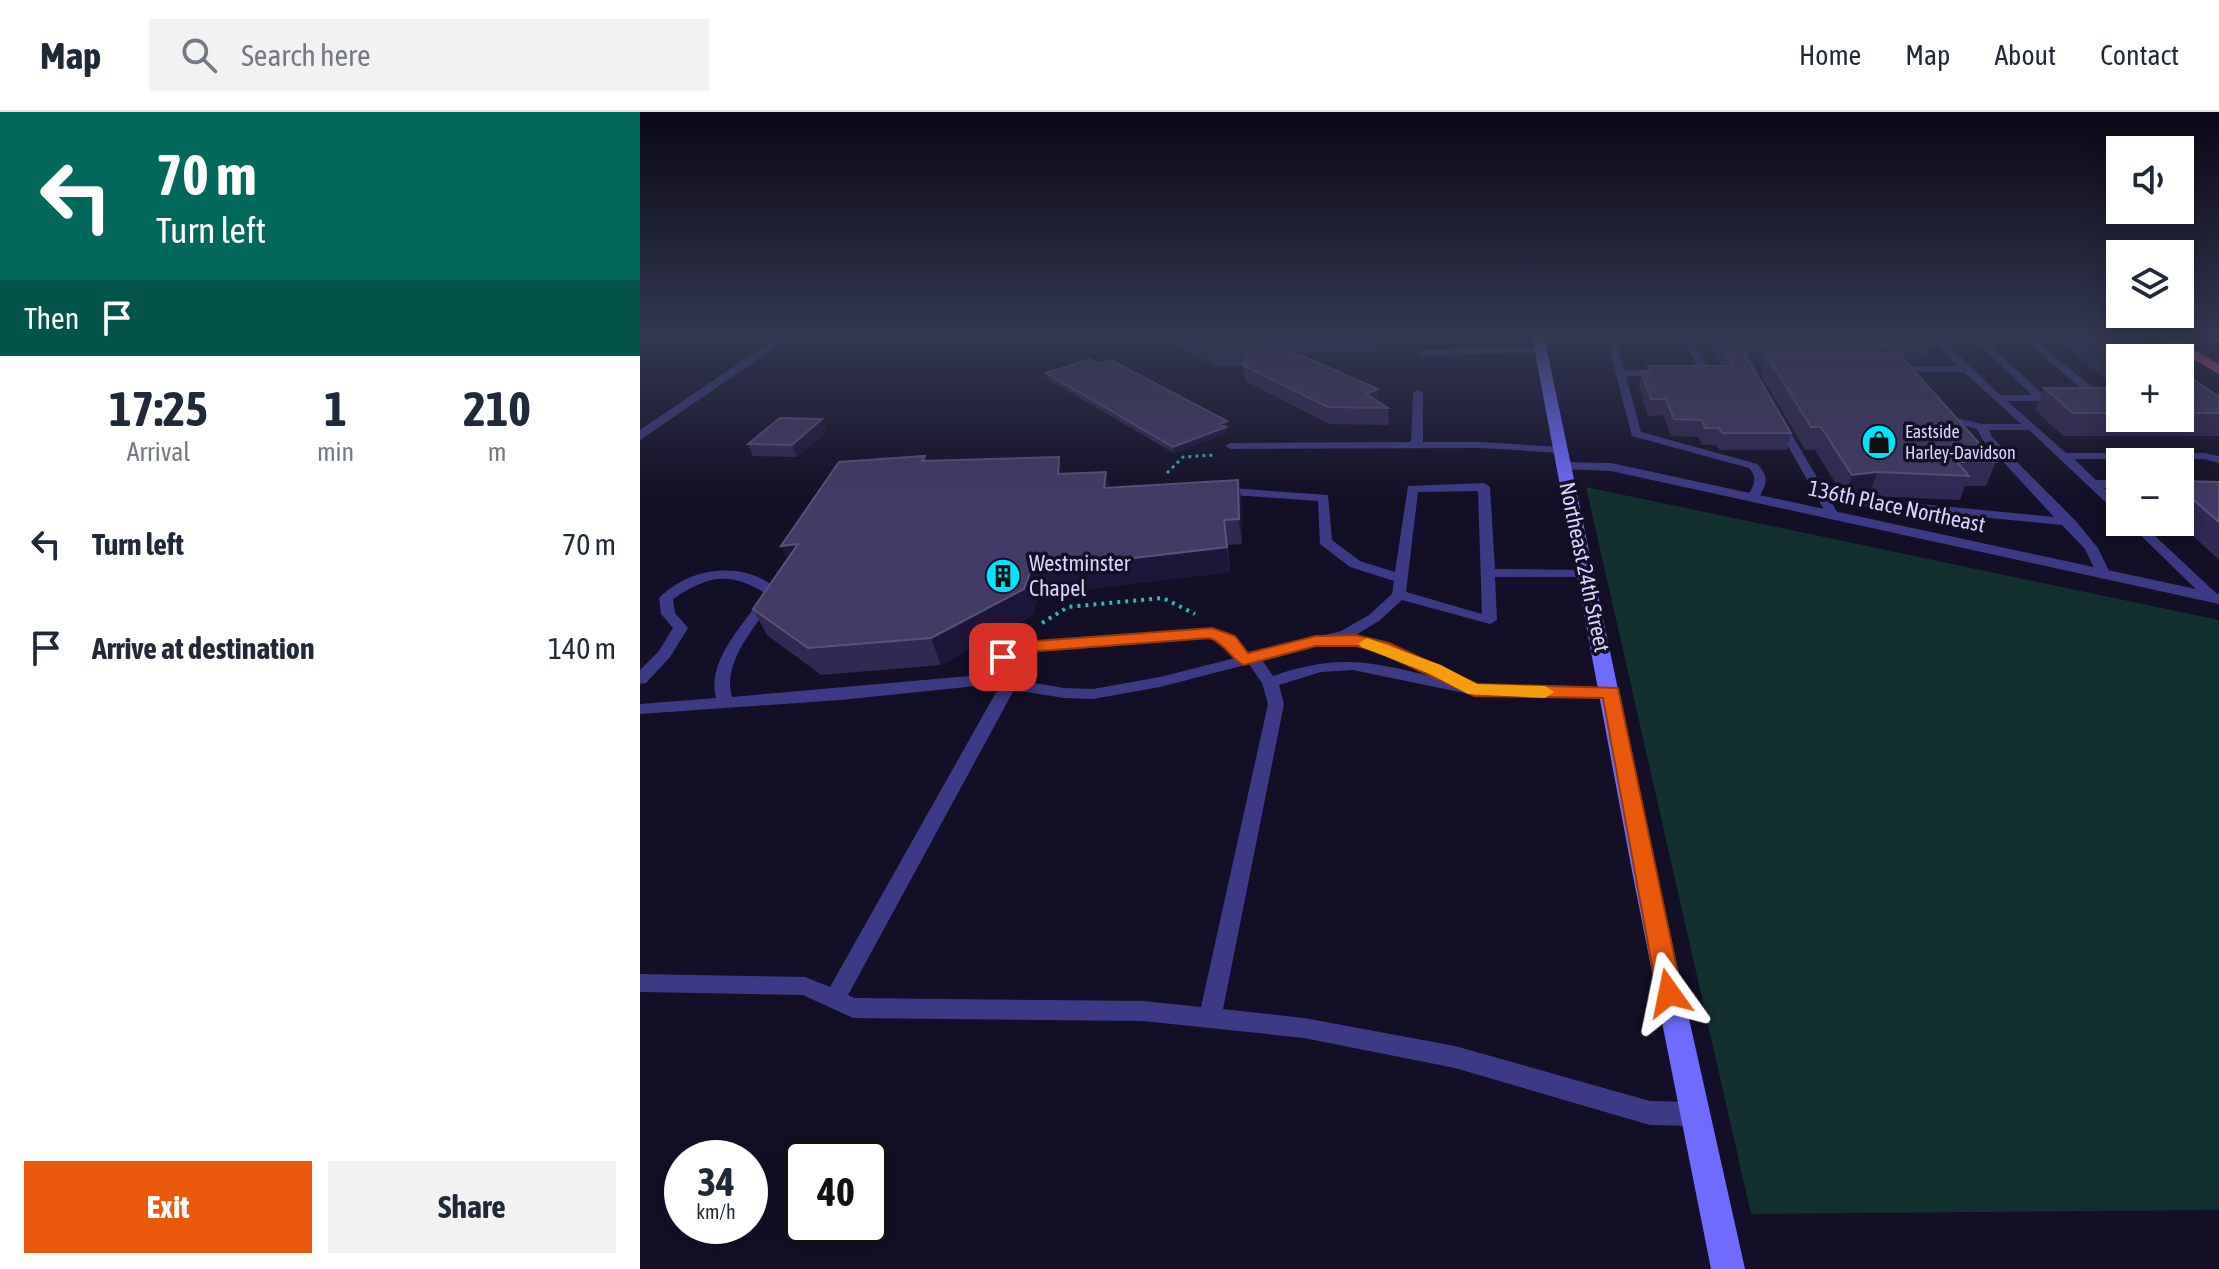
<!DOCTYPE html>
<html lang="en">
<head>
<meta charset="utf-8">
<style>
	body { margin:0; font-family:"Asap Condensed",sans-serif; background:#f2f2f3; color:#1f2937; height:100vh; display:flex; flex-direction:column; font-size:30px; white-space:nowrap }
	* { box-sizing:border-box; margin:0 }
	p { font-size:26px; color:#747a83 }
	.icon { flex:none; width:44px; height:44px; fill:none; stroke:currentColor; stroke-width:2; stroke-linecap:round; stroke-linejoin:round }
	.map { position:relative; flex:1; overflow:hidden }
	.drawer { display:flex; flex-direction:column; background:#fff; width:640px }
	.drawer>* { flex:none }
	.hud { background:#00695c; color:#fff; overflow:hidden }
	.fabs { position:absolute; left:1466px; top:24px; display:grid; gap:16px }
	.fabs a { display:grid; place-items:center; width:88px; height:88px; border-radius:0px; background:#fff; box-shadow:0 4px 20px #0003; font-size:40px }
	.speed { position:absolute; left:24px; top:1028px; display:flex; gap:16px; font-size:40px; font-weight:700; text-align:center }
	.speed>* { display:grid; place-content:center; width:104px; height:104px; border-radius:50%; background:#fff; box-shadow:0 4px 20px #0003; line-height:1 }
	.speed small { font-size:20px; font-weight:400 }
	.speed .limit { border:4px solid #111; border-radius:12px; background:#fff; color:#111 }
	.pin { position:absolute; display:grid; place-items:center; width:68px; height:68px; color:#fff; margin:-34px; border-radius:16px; box-shadow:0 4px 12px #0006 }
	.me { position:absolute; width:88px; margin:-44px; rotate:348deg; stroke-linejoin:round; filter:drop-shadow(0 0 6px #0008) }
	.turn { display:flex; align-items:center; gap:28px; height:168px; padding:0 24px; font-size:36px }
	.turn .icon { width:104px; height:104px; stroke-width:2.5 }
	.turn b { display:block; font-size:56px; line-height:68px }
	.then { display:flex; align-items:center; height:76px; padding:0 24px; background:#0003; gap:16px; font-size:30px }
	.eta { display:flex; justify-content:space-evenly; align-items:center; height:136px; text-align:center }
	.eta b { font-size:48px; font-weight:700; line-height:56px }
	.action { display:flex; gap:16px; margin-top:auto; padding:16px 24px }
	.action a { flex:1; height:92px; border-radius:0px; background:#ea580c; color:#fff; font-size:32px; font-weight:700; line-height:92px; text-align:center }
	.action a+a { background:#f2f2f3; color:#1f2937 }
	ul { padding:0; list-style:none }
	li { display:flex; align-items:center; gap:24px; height:104px; padding:0 24px }
	li div { flex:1 }
	li b { display:block; font-size:30px }
	li em { font-style:normal }
	header { display:flex; align-items:center; gap:48px; box-sizing:border-box; height:112px; padding:0 40px; background:#fff; border-bottom:2px solid #e0e1e3 }
	header strong { font-size:38px }
	nav { display:flex; gap:44px; margin-inline-start:auto; font-size:28px }
	.search { width:560px; height:72px; background:#f2f2f3; display:flex; align-items:center; gap:20px; box-sizing:border-box; padding:0 28px; border-radius:0px; color:#747a83; font-size:30px }
	main { display:flex; flex:1; min-height:0 }
	.map>svg:first-child { display:block }
</style>
</head>
<body>
<header>
<strong>Map</strong>
<div class="search"><svg class="icon" aria-label="search" viewBox="0 0 24 24"><circle cx="10" cy="10" r="6"/><path d="M15 15l6 6"/></svg>Search here</div>
<nav><a>Home</a><a>Map</a><a>About</a><a>Contact</a></nav>
</header>
<main>
<section class="drawer">
<div class="hud">
<div class="turn"><svg class="icon" aria-label="left" viewBox="0 0 24 24"><path d="M17 20v-9H6M10 6l-5 5 5 5"/></svg><div><b>70 m</b>Turn left</div></div>
<div class="then">Then<svg class="icon" aria-label="arrive" viewBox="0 0 24 24"><path d="M6 21V4h12l-3 4 3 4H6"/></svg></div>
</div>
<div class="eta">
<div><b>17:25</b><p>Arrival</p></div>
<div><b>1</b><p>min</p></div>
<div><b>210</b><p>m</p></div>
</div>
<ul>
<li><svg class="icon" aria-label="left" viewBox="0 0 24 24"><path d="M17 20v-9H6M10 6l-5 5 5 5"/></svg><div><b>Turn left</b></div><em>70 m</em></li>
<li><svg class="icon" aria-label="arrive" viewBox="0 0 24 24"><path d="M6 21V4h12l-3 4 3 4H6"/></svg><div><b>Arrive at destination</b></div><em>140 m</em></li>
</ul>
<div class="action"><a>Exit</a><a>Share</a></div>
</section>
<div class="map">
<svg width="1579" height="1157" viewBox="0 0 1579 1157">
	<rect width="100%" height="100%" fill="#130f26"/>
	<!-- green -->
	<path fill="#12302f" d="M946 375 1579 508V1098L1111 1102Z"/>
	<g fill="none" stroke-linecap="round" stroke-linejoin="round">
		<!-- path-far1 -->
		<path stroke="#2fb8b0" stroke-width="3" stroke-dasharray="3 4" stroke-linecap="butt" d="M527 361 543 345 575 343"/>
		<!-- path -->
		<path stroke="#2fb8b0" stroke-width="4" stroke-dasharray="3 5" stroke-linecap="butt" d="M402 511 428 495 523 486 555 502"/>
		<!-- lane -->
		<path fill="#3d3a85" fill-rule="evenodd" d="M966 224H975L984 258H1023L1028 261 1023 264H986L1001 320 1117 352C1130 365 1127 373 1117 388L1113 389 1107 385C1113 374 1119 367 1109 356L992 324Z
			M1041 224H1050L1071 261 1070 263H1050V259L1059 258Z
			M1289 224H1299L1360 283H1392L1330 224H1340L1404 283 1423 284V288L1419 289H1367L1426 341H1564L1579 344V351L1564 347H1434L1456 368H1480V376H1464L1480 390V401L1476 400 1389 318H1349L1352 325 1434 407 1458 436 1470 461 1463 465 1458 464 1445 437 1422 413 1225 394 1223 391 1229 387 1414 405 1343 328 1337 317 1296 305 1301 302 1342 312H1381L1324 260 1249 259 1247 257 1252 254H1318Z
			M1380 224H1390L1463 284V288H1450V284Z
			M900 235 903 236V240L781 244 776 241 781 238Z
			M778 278 783 281V330H841L921 335 927 338 921 341 841 336 591 337 585 334 591 331 771 330 773 281Z
			M1140 308 1145 311 1199 403 1197 406H1189L1187 403 1135 311Z
			M844 371 850 375 855 457 946 458 951 459 953 462 951 465H855L857 508 850 512 762 488 739 509 714 524 748 532 837 573 971 576 979 581 971 586 834 583 713 558 681 560 639 573 644 592 583 897 664 906 815 934 1010 989 1055 990 1064 994 1067 1002 1064 1010 1055 1014 1010 1013 815 956 664 926 503 909 213 906 163 883 0 880V862L165 865 190 875 359 575 346 573 200 588 0 602V592L76 586C66 548 105 511 125 481 88 459 68 464 33 487L35 501 48 516 30 545 6 571 0 572V558L19 539 33 516 21 502 19 486C50 454 107 447 140 480 120 509 81 548 92 585L341 563 358 542 382 530 572 517 594 525 608 541H614L701 519 729 503 752 482 754 469 710 455 680 432 678 389 579 382 575 381V375L688 383 692 428 720 449 755 460 768 374ZM838 379 842 502 766 480 778 380ZM570 526 584 531 595 546 520 565 453 577 424 576 357 565 368 548 385 539ZM691 531C701 536 720 533 734 537 754 543 774 555 793 565 729 549 698 542 633 564L622 548ZM609 552 622 571 628 592 561 895 503 889 214 886 208 883 374 578 424 586 453 587 520 575Z
			M1487 410H1500L1577 482V488H1567Z"/>
		<!-- street -->
		<path fill="#3d3a85" fill-rule="evenodd" d="M139 224H152L0 328V318Z
			M924 350 971 351 1579 482V492L971 359 919 357V351Z"/>
		<!-- secondary -->
		<path fill="#6f6bff" fill-rule="evenodd" d="M892 224H904L1016 759 1105 1157H1071L992 759Z"/>
		<!-- highway -->
		<path fill="#ff4fa3" fill-rule="evenodd" d="M1513 224H1531L1579 252V262Z
			M1568 224H1579V231Z"/>
	</g>
	<!-- wall -->
	<path fill="#312854" d="M518 224H782L736 240H653L748 296 749 313 689 312 605 269 603 254H575Z
		M1065 224H1284L1292 232 1286 247H1263L1356 350 1346 374H1325L1320 388 1229 384 1205 387 1175 338H1165L1121 263 1124 250H1117L1111 253 1151 321 1147 338H1079L1076 333H1062L1058 325 1031 324 1023 303 1008 304 999 275 1001 259H1007L1008 254H1082Z
		M1412 224H1492L1480 246V306H1540V258L1579 285V324H1423L1395 298 1404 276H1477Z
		M406 261 588 315H586L587 321 534 341 407 267Z
		M187 319 157 345 113 344 108 332Z
		M285 344 286 349 419 345 423 362 466 360 470 376 598 368 602 392V432L588 433 590 460 399 483 392 504 301 553 181 563 127 523 113 497 147 447 141 434Z
		M1540 369 1579 370V448L1538 410H1540Z"/>
	<!-- shaded-wall -->
	<path fill="#1d163a" d="M782 224 736 240 735 225Z
		M1120 235 1117 250 1104 255 1107 240Z
		M738 277V294L726 282Z
		M182 307 187 319 157 345 152 333Z
		M587 309 588 315 580 318 579 312Z
		M586 315 587 321 534 341 533 335Z
		M419 345 425 368 418 362Z
		M466 360 472 384 464 376Z
		M1237 360 1229 384 1205 387 1212 363Z
		M598 368 602 392V432L599 407Z
		M584 408 590 460 399 483 392 504 301 553 291 526 391 458Z
		M158 432 153 459 141 434Z"/>
	<!-- building -->
	<path fill="#433a66" stroke="#5a527e" stroke-width="2" d="M546 224H735L619 225 738 277 726 282 748 296 688 295 603 253 610 238H573Z
		M1076 224H1284L1292 232H1243L1246 235H1120L1107 240 1106 244 1151 321H1082L1079 316H1065L1062 308 1034 307 1026 287H1011L1001 259H1010L1008 254H1094Z
		M1447 224H1492L1523 246H1480V249Z
		M1126 242H1259L1356 350H1317L1329 364 1237 360 1212 363 1181 315H1171Z
		M450 247 459 252 471 248 587 309 579 312 586 315 533 335 406 261Z
		M1540 258 1579 285V301H1540Z
		M1404 276H1480V301H1433Z
		M140 306 182 307 152 333 108 332Z
		M285 344 282 349 419 345 418 362 466 360 464 376 598 368 599 407 584 408 587 435 391 458 384 477 291 526 168 536 113 497 158 432 141 434 199 350Z
		M1540 369 1579 370V410L1540 376Z"/>
	<!-- sky -->
	<linearGradient id="sky" x2="0" y2="1"><stop stop-color="#0a0815"/><stop offset="0.58" stop-color="#333752"/><stop offset="1" stop-color="#333752" stop-opacity="0"/></linearGradient>
	<rect width="1579" height="386" fill="url(#sky)"/>
	<!-- route -->
	<path fill="#ea580c" stroke="#983908" stroke-width="2" d="M572 516 595 524 608 541 676 524 716 523 749 531 837 572 978 576 1042 881 1038 888 1029 891 1021 888 1017 881 963 586 834 584 737 539 716 534H676L604 553C592 549 586 532 570 526L386 540 363 551 355 545 382 530Z"/>
	<!-- slow -->
	<path fill="#f59e0b" d="M727 526 801 553 837 572 905 574 914 580 905 586 828 582 788 561 721 535 719 531Z"/>
	<!-- icons -->
	<defs>
		<symbol id="shop-disc" viewBox="-11 -11 22 22"><circle r="9.5" fill="#00e5ff" stroke="#130f26"/><path d="M-5-2.5h2.3a2.7 3.5 0 0 1 5.4 0H5L5.5 6h-11ZM-1.5-2.5h3a1.5 2.3 0 0 0-3 0Z" fill="#111"/></symbol>
		<symbol id="building-disc" viewBox="-11 -11 22 22"><circle r="9.5" fill="#00e5ff" stroke="#130f26"/><path d="M-4-6H4V6H1V3H-1V6H-4ZM-2.5-4.3h1.7v1.8h-1.7ZM.8-4.3h1.7v1.8H.8ZM-2.5-1h1.7V.8h-1.7ZM.8-1h1.7V.8H.8Z" fill="#111"/></symbol>
	</defs>
	<g fill-rule="evenodd">
		<use href="#shop-disc" x="1219" y="310" width="40" height="40"/>
		<use href="#building-disc" x="343" y="444" width="40" height="40"/>
	</g>
	<g text-anchor="middle" stroke-width="7" stroke-linejoin="round" paint-order="stroke">
		<!-- far-poi labels -->
		<g font-size="18" fill="#d9d4ff" stroke="#130f26" text-anchor="start">
			<text x="1265" y="326">Eastside<tspan x="1265" dy="21">Harley-Davidson</tspan></text>
		</g>
		<!-- street labels -->
		<g font-size="22" fill="#d9d4ff" stroke="#130f26">
			<text transform="translate(1257 394) rotate(12)" y="8">136th Place Northeast</text>
			<text transform="translate(945 455) rotate(78)" y="8">Northeast 24th Street</text>
		</g>
		<!-- poi labels -->
		<g font-size="22" fill="#d9d4ff" stroke="#130f26" text-anchor="start">
			<text x="389" y="459">Westminster<tspan x="389" dy="25">Chapel</tspan></text>
		</g>
	</g>
</svg>
<div class="fabs">
<a><svg class="icon" aria-label="sound" viewBox="0 0 24 24"><path d="M4 9h4l5-4v14l-5-4H4zM17 9q2 3 0 6"/></svg></a>
<a><svg class="icon" aria-label="layers" viewBox="0 0 24 24"><path d="M12 4l9 5-9 5-9-5zM3 14l9 5 9-5"/></svg></a>
<a>+</a>
<a>−</a>
</div>
<div class="speed"><div>34<small>km/h</small></div><div class="limit">40</div></div>
<div class="pin" style="left:363px;top:545px;background:#d93025"><svg class="icon" aria-label="arrive" viewBox="0 0 24 24"><path d="M6 21V4h12l-3 4 3 4H6"/></svg></div>
<svg class="me" style="left:1029px;top:881px" viewBox="-20 -20 40 40"><path d="M0-17L14 15 0 8-14 15z" fill="#ea580c" stroke="#fff" stroke-width="4"/></svg>
</div>
</main>
</body>
</html>
